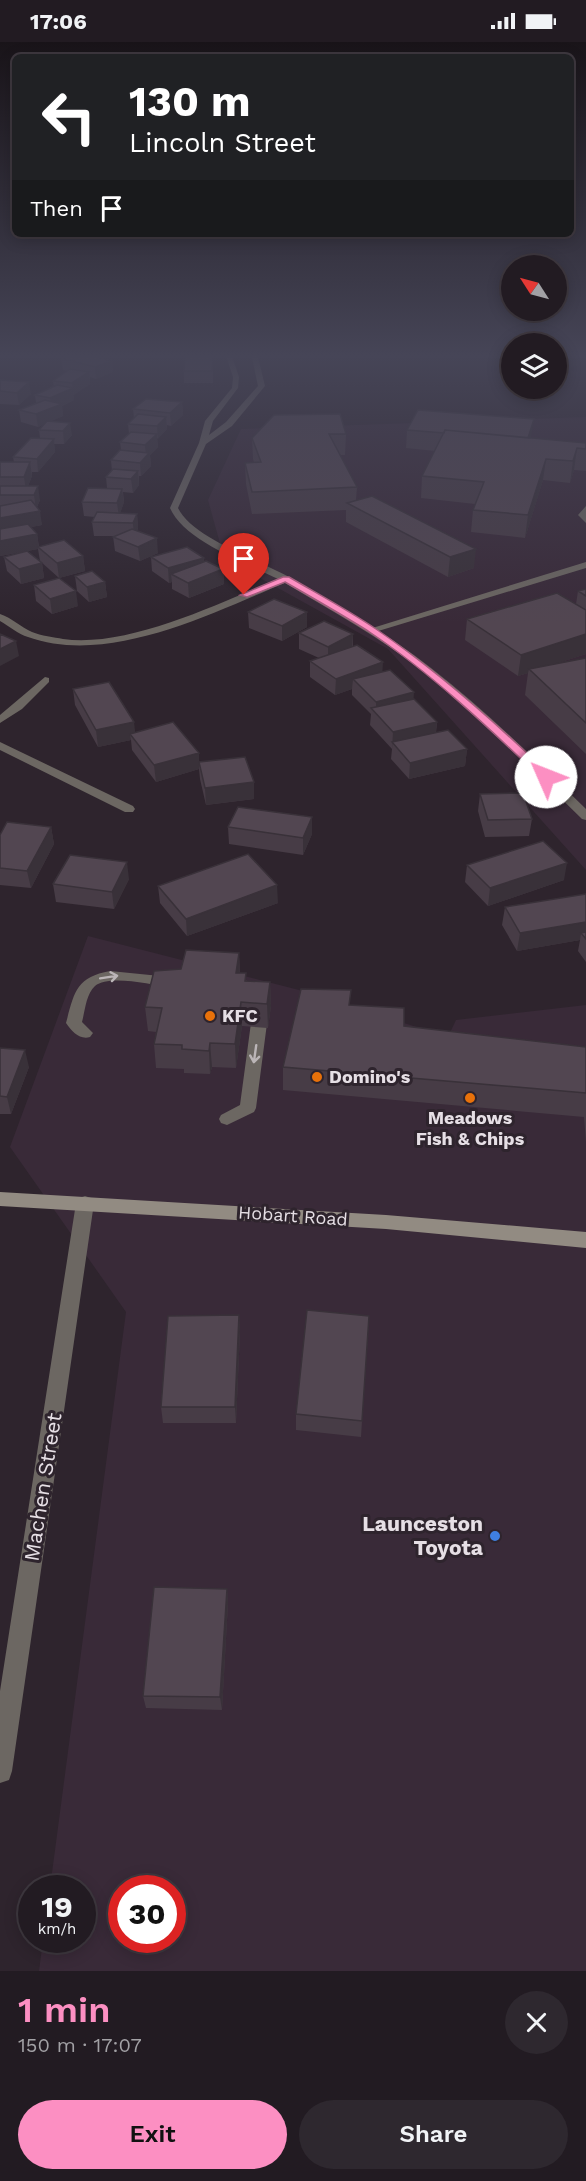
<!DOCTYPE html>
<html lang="en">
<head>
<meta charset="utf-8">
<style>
	body { margin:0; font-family:"Work Sans",sans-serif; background:#2e282f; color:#f1f3f6; height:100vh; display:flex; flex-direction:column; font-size:22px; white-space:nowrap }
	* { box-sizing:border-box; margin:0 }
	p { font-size:20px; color:#a2a1a5 }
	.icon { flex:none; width:33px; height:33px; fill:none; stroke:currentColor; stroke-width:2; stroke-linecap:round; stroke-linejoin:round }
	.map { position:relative; height:1929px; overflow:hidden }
	.drawer { display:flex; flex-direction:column; background:#221b22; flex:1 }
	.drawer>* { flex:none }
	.hud { position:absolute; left:12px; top:12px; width:562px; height:183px; border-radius:9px; box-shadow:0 3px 15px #0003,0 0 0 2px #3f3940; background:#202124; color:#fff; overflow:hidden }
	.needle { width:39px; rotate:306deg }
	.buttons { position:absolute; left:501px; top:213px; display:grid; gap:12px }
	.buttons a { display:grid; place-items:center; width:66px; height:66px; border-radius:50%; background:#221b22; box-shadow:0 3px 15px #0003,0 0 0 2px #3f3940; font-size:30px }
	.speed { position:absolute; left:18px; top:1833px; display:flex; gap:12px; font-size:30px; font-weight:700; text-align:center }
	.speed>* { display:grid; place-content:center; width:78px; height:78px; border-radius:50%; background:#221b22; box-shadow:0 3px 15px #0003,0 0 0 2px #3f3940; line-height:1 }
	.speed small { font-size:15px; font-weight:400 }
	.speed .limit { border:9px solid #d22; background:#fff; color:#111 }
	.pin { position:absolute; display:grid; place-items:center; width:51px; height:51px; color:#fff; margin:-62px -26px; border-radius:50% 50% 50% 0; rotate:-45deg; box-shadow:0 0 6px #0007 }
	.pin .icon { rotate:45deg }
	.me { position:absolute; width:66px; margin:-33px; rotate:314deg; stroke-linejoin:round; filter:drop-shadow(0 0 4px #0008) }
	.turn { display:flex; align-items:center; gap:21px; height:126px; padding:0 18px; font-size:27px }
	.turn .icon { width:78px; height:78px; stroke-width:2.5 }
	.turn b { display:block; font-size:42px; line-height:51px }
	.then { display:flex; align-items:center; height:57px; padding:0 18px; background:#0003; gap:12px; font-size:22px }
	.round { display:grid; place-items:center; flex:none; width:63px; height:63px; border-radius:32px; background:#2e282f }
	.overview { display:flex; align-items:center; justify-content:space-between; height:102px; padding:0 18px }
	h1 { font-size:36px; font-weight:600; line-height:45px; color:#fc8fc2 }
	.cta { display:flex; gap:12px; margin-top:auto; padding:12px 18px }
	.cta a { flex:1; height:69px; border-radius:36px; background:#fc8fc2; color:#111; font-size:24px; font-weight:600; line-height:69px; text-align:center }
	.cta a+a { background:#2e282f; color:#f1f3f6 }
	.status { display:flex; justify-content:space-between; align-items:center; height:42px; padding:0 30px; background:#221b22; direction:ltr }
	.status svg { height:16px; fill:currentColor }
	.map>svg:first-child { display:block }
</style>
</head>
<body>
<div class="status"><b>17:06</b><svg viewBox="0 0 49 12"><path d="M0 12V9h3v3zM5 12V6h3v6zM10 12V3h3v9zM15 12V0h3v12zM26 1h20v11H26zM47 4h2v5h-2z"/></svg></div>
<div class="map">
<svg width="586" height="1929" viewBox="0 0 586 1929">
	<rect width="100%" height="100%" fill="#2e242d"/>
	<!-- built -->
	<path fill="#392a38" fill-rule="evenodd" d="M586 375V828L388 607 224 516 208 458 241 387Z
		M88 894 303 949 448 995 456 978 586 963V1929H39L43 1898H82V1846H50L126 1270 10 1105ZM122 1846H172V1898H122Z"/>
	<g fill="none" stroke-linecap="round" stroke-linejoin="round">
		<!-- service -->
		<path fill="#6c6762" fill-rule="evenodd" d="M586 464V481L578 473Z
			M586 520V526L375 590 366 588Z
			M110 929 170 935 177 940 170 945C152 943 109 932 95 944 86 952 85 969 82 980L93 991 90 995C80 998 72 990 66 981 74 951 76 935 110 929Z
			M261 961 269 966 256 1066 254 1070 227 1083 221 1081 219 1077 221 1073 240 1063 253 966Z"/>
		<!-- minor -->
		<path fill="#6c6762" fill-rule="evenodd" d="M225 311H231L239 335 238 346 213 379 209 393 226 380 258 344 251 311H257L265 344 232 384 206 402 178 466C192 496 263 520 293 537 340 565 388 592 431 626 486 669 536 718 586 767V778L582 777C530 726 480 675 424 630 381 596 332 569 285 541 212 571 109 624 28 595 18 592 9 584 0 579V572C12 576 21 585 32 590 41 594 54 595 63 597 129 606 219 561 278 537 247 521 184 499 170 466L199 401 205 379 232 346 233 335Z
			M45 635 49 636V640L22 667 0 681V673Z
			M0 700 133 764 135 767 133 770H125L0 708Z
			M85 1154 91 1156 94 1161 12 1729 9 1738 0 1741V1649L76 1161 79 1156Z"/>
		<!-- secondary -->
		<path fill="#928b82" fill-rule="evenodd" d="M0 1150 386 1173 586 1190V1206L386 1187 0 1164Z"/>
	</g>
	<!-- wall -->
	<path fill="#473c46" d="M82 311H98L95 314 112 319 113 330 96 337 90 335V342L73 353 74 358 62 364 63 374 51 379 72 393 64 402H54L55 410 38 430H32V434L28 444 40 458 37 465 42 483 31 485 37 492 39 505 83 514 85 529 59 536 40 519 38 507 27 509 42 521 44 536 21 542 7 529 4 515 22 510 0 514V420H14L13 415 40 396 39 388 44 382 38 385 21 380 19 368 36 361 35 353 54 344 53 339 67 329 63 328 61 316Z
		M146 311H174L163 316 146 313Z
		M213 319V341H184V329Z
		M0 338 31 352 19 363 0 362Z
		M182 360 183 373 171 384 167 383V387L157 397 158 405 150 413 151 424 141 434H139V443L133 451 123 450 124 460 120 471 137 472 138 486 137 489 158 511 140 519 115 509 113 494H94L92 480 95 475 84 474 82 460 107 446 106 435 112 429 111 418 121 408 120 400 129 392 128 382 134 376 133 367Z
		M274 373 346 392 345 413H340L357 445 356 458 474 526 448 535 346 480V468L252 472 246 442 245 421 254 420 253 417 252 396Z
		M407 388 531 396 586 401V429L574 428 570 441 543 438 525 496 471 490 473 468 475 462 421 456 422 434 435 409 406 406Z
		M151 515 204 516V520L223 527 224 542 189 556 172 547V540L169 541 152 529Z
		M75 534 105 540 107 555 89 560 77 549Z
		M34 543 78 564 52 572 36 559Z
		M586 547V612L558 621 586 616V712L525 653 528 631 518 634 465 598 467 577 576 562 578 549Z
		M248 570 307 585 282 599 249 586Z
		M299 591 353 592V605L414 657 437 680 436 691 467 707 465 724 409 737 391 717 392 707 370 683 371 672 352 653V647L335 653 310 635V619L319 616 299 607Z
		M73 647 135 690 199 720 254 740V757L206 763 200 737 199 727 156 740 132 708 131 698 98 705 75 663Z
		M480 752 532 777 529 794 485 795 478 769Z
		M51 785 54 802 31 846 0 843V793Z
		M228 785 312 792 303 813 229 802Z
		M467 823 564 838 488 864 465 840Z
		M129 837 114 867 56 860 53 842Z
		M158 844 278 861 187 894 160 861Z
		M586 852V920L578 909 580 898 517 909 502 883 505 865Z
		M239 911 240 931 247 939 270 940 271 964 268 986 242 984 236 1026 212 1025 210 1032 184 1031V1027L156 1026 154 1002 156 990 148 989 145 965 181 927Z
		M351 963 404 984 586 1005V1100L584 1075 283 1048V1025Z
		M0 1006 29 1025 11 1072H0Z
		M239 1273 240 1290 236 1381H163L161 1365Z
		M296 1372 362 1379 361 1395 296 1388Z
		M227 1547 228 1561 222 1668 146 1666 143 1654Z"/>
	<!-- shaded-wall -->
	<path fill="#393139" d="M162 311H174L163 316Z
		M112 319 113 330 96 337 95 325Z
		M89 330 90 342 74 353 72 341Z
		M29 340 31 352 19 363 17 351Z
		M73 346 74 358 62 364 63 374 38 385 36 372 52 366 50 356Z
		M182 360 183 373 171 384 170 371Z
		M166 375 167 387 158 397 157 384Z
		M534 377 531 395 525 416 527 399Z
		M70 381 72 393 64 402 63 389Z
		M157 392 158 405 150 413 151 424 141 434 140 421 146 414 145 403Z
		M54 397 55 410 38 430 37 417Z
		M577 406 574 428 570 441 573 419Z
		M546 417 543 438 525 496 528 473Z
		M30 420 32 434 26 449 24 435Z
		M138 429 139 443 133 451 131 437Z
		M38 444 40 458 36 467 34 453Z
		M122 447 124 460 119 475 117 461Z
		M40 469 42 483 0 491V476Z
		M137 472 138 486 134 495 133 481Z
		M37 492 39 506 38 505V507L0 514V499Z
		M157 496 158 511 140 519 138 505Z
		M476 507 474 526 448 535 450 515Z
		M83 514 85 529 59 536 57 521Z
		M204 516 205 531 171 532 172 540 169 541 168 526Z
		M42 521 44 536 21 542 19 527Z
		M223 527 224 542 189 556 188 541Z
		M105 540 107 555 89 560 87 545Z
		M76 549 78 564 52 572 50 557Z
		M307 570V585L282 599V584Z
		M353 592 352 608 328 621V605Z
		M586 592V612L531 630 529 627 528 631 518 634 521 613Z
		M16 599 19 614 0 624V607Z
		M383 620 382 636 353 637 352 647 335 653 336 637Z
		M414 650 413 666 376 672V660Z
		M134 680 136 697 130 692 131 698 98 705 96 688Z
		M437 680 435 696 392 700V707L393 690Z
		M467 707 465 724 409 737 410 721Z
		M199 711V727L156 740 154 723Z
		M254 740V757L206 763 205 746Z
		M312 775V792L303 813V796Z
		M51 785 54 802 31 846 27 829Z
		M127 820 129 837 114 867 112 850Z
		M567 821 564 838 488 864 490 846Z
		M277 843 278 861 187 894 186 877Z
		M586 880V897L581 891 580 898 517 909 520 891Z
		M239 911 240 935 236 931Z
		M270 940 271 964 268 986 267 962Z
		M241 960 242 984 236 1026 235 1002Z
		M210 1001 212 1025 210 1032 209 1009Z
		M25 1008 29 1025 11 1072 7 1055Z
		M239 1273 240 1290 236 1381 235 1365Z
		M227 1547 228 1561 222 1668 220 1655Z"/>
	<!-- building -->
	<path fill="#524651" stroke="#393139" stroke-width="1.5" d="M78 311H80L112 319 95 325 61 316Z
		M185 311H213L212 329H184Z
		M70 327 89 330 72 341 53 339Z
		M0 338 29 340 17 351 0 349Z
		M57 343 73 346 50 356 35 353Z
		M146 357 182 360 170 371 133 367Z
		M45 358 62 362 36 372 19 368Z
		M418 368 534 377 528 396 445 388 444 391 407 388Z
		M138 372 166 375 157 384 128 382Z
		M340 372 346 392H329L357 445 252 450 245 421 261 420 252 396 274 373Z
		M47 379 70 381 63 389 39 388Z
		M445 388 586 401V407L577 406 573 419 546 417 528 473 473 468 484 440 422 434Z
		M131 390 157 392 145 403 120 400Z
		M31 396 54 397 37 417 13 415Z
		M120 408 149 411 140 421 111 418Z
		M0 420H30L24 435H0Z
		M113 427 138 429 131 437 106 435Z
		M0 444H38L34 453H0Z
		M88 446 122 447 117 461 82 460Z
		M372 454 476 507 450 515 347 461Z
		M31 458 40 469 0 476V464Z
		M97 470 137 472 133 481 92 480Z
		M28 482 37 492 0 499V487Z
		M132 487 157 496 138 505 113 495Z
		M64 498 83 514 57 521 38 505Z
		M187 505 204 516 168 526 151 515Z
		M27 509 42 521 19 527 4 515Z
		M206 519 223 527 188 541 171 532Z
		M92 529 105 540 87 545 75 534Z
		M59 536 76 549 50 557 34 543Z
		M586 547V554L578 549Z
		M557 551 586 568V592L521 613 467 577Z
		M274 557 307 570 282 584 248 570Z
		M324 579 353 592 328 605 299 591Z
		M0 592 16 599 0 607Z
		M357 603 383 620 336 637 310 619Z
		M586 616V681L529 627Z
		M390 628 414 650 376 660 353 637Z
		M109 640 134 680 96 688 73 647Z
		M414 657 437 680 393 690 371 666Z
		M173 680 199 711 154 723 130 692Z
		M448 688 467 707 410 721 392 700Z
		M245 715 254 740 205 746 199 720Z
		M523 751 532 777 488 778 480 752Z
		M238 765 312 775 303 796 228 785Z
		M7 780 51 785 27 829 0 826V793Z
		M543 799 567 821 490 846 467 823Z
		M248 812 277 843 186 877 158 844Z
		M70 813 127 820 112 850 53 842Z
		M586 852V880L520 891 505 865Z
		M586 890V897L581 891Z
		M186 908 239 911 236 931H246L245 939 270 940 267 962 241 960 235 1002 210 1001 209 1009 182 1007V1003L154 1002 162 966 145 965 154 929 181 927Z
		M301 947 351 948 349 963 404 966V984L586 1005V1051L283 1025Z
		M0 1006 25 1008 7 1055 0 1054Z
		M307 1268 369 1274 362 1379 296 1372Z
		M239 1273 235 1365H161L168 1274Z
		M154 1545 227 1547 220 1655 143 1654Z"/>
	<!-- one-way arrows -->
	<defs><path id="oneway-shaft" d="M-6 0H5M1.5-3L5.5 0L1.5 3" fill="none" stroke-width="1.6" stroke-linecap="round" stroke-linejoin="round" transform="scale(1.5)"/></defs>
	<g stroke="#bbb5b7">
		<use href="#oneway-shaft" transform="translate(109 935) rotate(-9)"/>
		<use href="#oneway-shaft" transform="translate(255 1012) rotate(98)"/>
	</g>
	<!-- sky -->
	<linearGradient id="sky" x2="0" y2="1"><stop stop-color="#191419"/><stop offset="0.54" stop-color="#464557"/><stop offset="1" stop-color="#464557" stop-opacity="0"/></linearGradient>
	<rect width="586" height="581" fill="url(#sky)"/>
	<!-- route -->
	<path fill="#fc8fc2" stroke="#a45d7e" stroke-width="1.5" d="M283 535H289C318 552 348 568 376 587 439 630 495 680 549 732V737H542C487 684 431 631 368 589 341 572 313 556 285 540L247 555 240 553Z"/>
	<!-- markers -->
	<g fill="#e8710a" stroke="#2e242d" stroke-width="2">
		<circle cx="210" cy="974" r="6"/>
		<circle cx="317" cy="1035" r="6"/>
		<circle cx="470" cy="1056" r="6"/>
	</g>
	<circle fill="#3f7fe0" stroke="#2e242d" stroke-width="2" cx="495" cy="1494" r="6"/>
	<g text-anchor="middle" stroke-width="6" stroke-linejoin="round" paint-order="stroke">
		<!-- poi labels -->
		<g font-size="18" font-weight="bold" fill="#e6dfe5" stroke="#2e242d" text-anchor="start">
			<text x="222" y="980">KFC</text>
			<text x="329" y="1041">Domino's</text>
			<text x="470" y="1082" text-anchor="middle">Meadows<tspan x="470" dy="21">Fish &amp; Chips</tspan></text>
		</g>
		<!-- street labels -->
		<g font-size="18" fill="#e6dfe5" stroke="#2e242d">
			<text transform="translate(293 1174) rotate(4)" y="6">Hobart Road</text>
		</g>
		<!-- near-street labels -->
		<g font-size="21" fill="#e6dfe5" stroke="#2e242d">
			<text transform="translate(43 1445) rotate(-81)" y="7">Machen Street</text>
		</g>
		<!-- near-poi labels -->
		<g font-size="21" font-weight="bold" fill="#e6dfe5" stroke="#2e242d" text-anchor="end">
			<text x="483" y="1489">Launceston<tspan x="483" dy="24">Toyota</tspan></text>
		</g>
	</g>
</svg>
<div class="buttons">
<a><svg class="needle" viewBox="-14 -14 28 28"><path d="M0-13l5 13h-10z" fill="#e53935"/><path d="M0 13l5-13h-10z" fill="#a2a1a5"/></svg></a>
<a><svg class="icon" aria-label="layers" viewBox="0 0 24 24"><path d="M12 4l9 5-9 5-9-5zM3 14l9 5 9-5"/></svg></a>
</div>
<div class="speed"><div>19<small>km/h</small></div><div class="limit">30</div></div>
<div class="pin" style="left:244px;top:553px;background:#d93025"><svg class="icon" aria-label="arrive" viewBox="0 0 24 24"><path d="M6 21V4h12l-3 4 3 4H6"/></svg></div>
<svg class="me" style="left:546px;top:735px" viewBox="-20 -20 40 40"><circle r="19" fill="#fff"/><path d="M0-13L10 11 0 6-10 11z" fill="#fc8fc2"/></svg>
<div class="hud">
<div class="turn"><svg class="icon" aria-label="left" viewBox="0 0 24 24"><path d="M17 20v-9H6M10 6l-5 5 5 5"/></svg><div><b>130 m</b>Lincoln Street</div></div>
<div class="then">Then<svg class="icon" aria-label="arrive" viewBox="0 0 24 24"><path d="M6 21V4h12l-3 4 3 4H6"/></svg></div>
</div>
</div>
<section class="drawer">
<div class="overview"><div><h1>1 min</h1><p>150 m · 17:07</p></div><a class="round"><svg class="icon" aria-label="close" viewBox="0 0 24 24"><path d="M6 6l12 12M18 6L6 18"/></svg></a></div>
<div class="cta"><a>Exit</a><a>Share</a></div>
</section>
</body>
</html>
